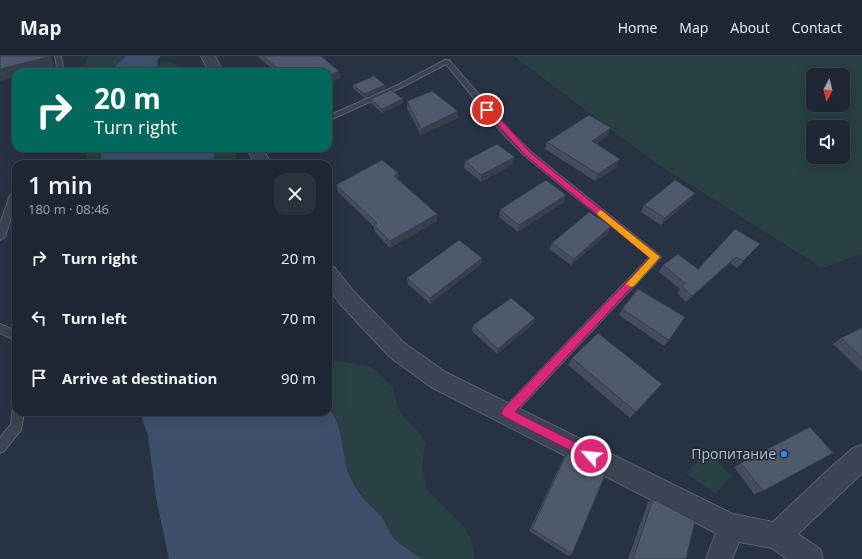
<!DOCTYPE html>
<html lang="en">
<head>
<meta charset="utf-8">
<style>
	body { margin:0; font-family:"Open Sans",sans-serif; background:#2a323e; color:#f1f3f6; height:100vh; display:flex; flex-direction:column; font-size:15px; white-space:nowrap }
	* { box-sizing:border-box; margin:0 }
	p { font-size:13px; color:#a0a5ac }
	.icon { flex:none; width:22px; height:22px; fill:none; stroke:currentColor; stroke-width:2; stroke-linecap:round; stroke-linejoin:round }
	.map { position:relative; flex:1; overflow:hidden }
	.side { position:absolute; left:12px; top:104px; width:320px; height:256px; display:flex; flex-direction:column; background:#1d2632; border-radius:12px; box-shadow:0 4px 16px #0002,0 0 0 1px #3b434d }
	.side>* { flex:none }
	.hud { position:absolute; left:12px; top:12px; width:320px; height:84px; border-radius:12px; box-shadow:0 4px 16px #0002,0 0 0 1px #3b434d; background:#00695c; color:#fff; overflow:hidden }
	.needle { width:26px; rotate:187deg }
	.controls { position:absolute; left:806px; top:12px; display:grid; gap:8px }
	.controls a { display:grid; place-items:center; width:44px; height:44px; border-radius:8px; background:#1d2632; box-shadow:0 4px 16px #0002,0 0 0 1px #3b434d; font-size:20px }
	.pin { position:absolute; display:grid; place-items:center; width:34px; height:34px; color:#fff; margin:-17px; border:2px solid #fff; border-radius:50%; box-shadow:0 1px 4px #0007 }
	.me { position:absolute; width:44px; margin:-22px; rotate:297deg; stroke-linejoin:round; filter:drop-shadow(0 0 3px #0008) }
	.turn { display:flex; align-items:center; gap:14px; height:84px; padding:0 16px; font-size:18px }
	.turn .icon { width:52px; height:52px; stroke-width:2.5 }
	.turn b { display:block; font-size:28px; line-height:34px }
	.round { display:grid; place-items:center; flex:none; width:42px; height:42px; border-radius:12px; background:#2a323e }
	.headline { display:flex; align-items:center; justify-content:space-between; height:68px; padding:0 16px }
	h1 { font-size:24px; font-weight:600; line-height:30px }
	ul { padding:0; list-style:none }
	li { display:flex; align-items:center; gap:12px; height:60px; padding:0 16px }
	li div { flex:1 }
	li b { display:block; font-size:15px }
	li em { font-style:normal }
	header { display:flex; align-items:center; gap:24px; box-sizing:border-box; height:56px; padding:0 20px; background:#1d2632; border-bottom:1px solid #3b434d }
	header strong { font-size:19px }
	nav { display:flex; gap:22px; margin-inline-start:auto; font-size:14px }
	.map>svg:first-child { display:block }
</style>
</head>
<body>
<header>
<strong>Map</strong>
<nav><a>Home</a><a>Map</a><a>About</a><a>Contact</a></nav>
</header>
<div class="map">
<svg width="862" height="503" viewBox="0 0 862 503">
	<rect width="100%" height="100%" fill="#273243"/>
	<!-- green -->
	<path fill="#294044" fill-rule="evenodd" d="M88 0H126L109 16H81Z
		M514 0H862V198L822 212 653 105ZM813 19H843V49H813ZM813 71H843V101H813Z
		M168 5 175 8 181 13 198 12 206 14 205 16H159L158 8Z
		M85 92H100L102 108H87Z
		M215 92H236L235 108H213Z
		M336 305 368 310 377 315 392 331 398 352 404 361 420 377 425 387 422 410 427 434 465 472 471 484 475 503H422L401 489 393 481 386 468 379 458 370 451 349 421 341 391V382L338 370 334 359 328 351V308Z
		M707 396 732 420 715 438 686 417Z"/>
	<!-- water -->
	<path fill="#3d4f6b" d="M126 0H160L157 5 159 16H109Z
		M100 92H215L213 108H102Z
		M328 351C345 371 340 398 350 421 356 435 367 447 378 457 385 464 387 473 393 481 400 490 413 496 422 503H169L156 442 148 380 140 356H328Z"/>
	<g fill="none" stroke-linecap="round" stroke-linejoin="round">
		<defs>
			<path id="service" d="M55 0H61L64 16H58Z
				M445 4H449L511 76 531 96 661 201 511 361 507 362 503 361 501 357 503 353 650 201 525 100 505 80 446 8 402 31 328 65V60L398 29Z
				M14 136 16 137V146L5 181 0 184V168L10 139Z
				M0 268 16 275V285L0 277Z
				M16 351V356H24L21 374 4 395 0 397V382L11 368 12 356Z"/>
			<path id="minor" d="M201 0H215L223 16H209Z
				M247 92H263L271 108H255Z
				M328 209 335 212 355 237 404 287 447 317 733 458 773 466 829 413 853 392 862 389V417L798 478 820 493 823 503H787L772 492 739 486 732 503H706L716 477 431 331 390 301 341 249 328 231Z"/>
		</defs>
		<!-- service casing -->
		<use href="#service" stroke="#5a6270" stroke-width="2"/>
		<!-- minor casing -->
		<use href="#minor" stroke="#5a6270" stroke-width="2"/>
		<!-- service -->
		<use href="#service" fill="#3b4452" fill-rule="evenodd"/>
		<!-- minor -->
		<use href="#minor" fill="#3b4452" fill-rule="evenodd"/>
	</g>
	<!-- wall -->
	<path fill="#434d5d" d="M257 0H321L341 22 328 16H276Z
		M353 29H385L386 33 365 42 353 32Z
		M370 43 403 47 382 57 371 47Z
		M407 45 458 62 421 79 407 52Z
		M608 80 596 88 617 111 595 125 545 93 547 86Z
		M465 105 513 108 481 126 464 112Z
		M399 123 437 165 390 192 375 176 374 171 338 136 336 129Z
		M695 137 690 144 661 169 641 156 644 149Z
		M564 146 518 176 499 161 500 154Z
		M611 170 608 177 571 209 549 193 552 187Z
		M754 194 737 212 730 207 686 246 677 237 680 233 659 216 663 209 698 213Z
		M482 202 481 208 430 248 408 228 407 222Z
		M622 253 669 284 664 290 619 259Z
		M533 268 497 298 472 275 473 269Z
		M862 272V316L833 288 841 282Z
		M572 302 636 356 630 362 568 309Z
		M810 371 763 435 754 438 734 411Z
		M567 397 572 498 568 500 529 475 564 401Z
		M653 443 686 503H628L648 446Z"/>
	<!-- shaded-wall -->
	<path fill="#373e4c" d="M47 0H51L54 11 35 16H16V21L0 25V13Z
		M339 15 341 22 328 27V20Z
		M385 29 386 33 365 42 364 38Z
		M403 43V47L382 57V53Z
		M458 55V62L421 79V73Z
		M611 72 608 80 589 93 592 85Z
		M515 101 513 108 481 126V119Z
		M620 103 617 111 595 125 598 118Z
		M398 117 399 125 394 120Z
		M695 137 690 144 661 169 665 162Z
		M566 139 564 146 518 176 519 169Z
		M437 158V165L390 192V185Z
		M611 170 608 177 571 209 574 203Z
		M736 201 730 207 686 246 692 240Z
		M482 202 481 208 430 248V242Z
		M535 262 533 268 497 298 498 293Z"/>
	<!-- building -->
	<path fill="#4e596c" stroke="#373e4c" d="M0 0H47V1L0 13Z
		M263 0H321L339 15 328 20V16H282Z
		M374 20 385 29 364 38 353 29Z
		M391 34 403 43 382 53 370 43Z
		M432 35 458 55 421 73 407 45Z
		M589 59 611 72 592 85 620 103 598 118 547 86Z
		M497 88 515 101 481 119 465 105Z
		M382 104 398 117 394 120 437 158 390 185 374 169 377 167 336 129Z
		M546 124 566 139 519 169 500 154 510 147Z
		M675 124 695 137 665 162 644 149Z
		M589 156 611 170 574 203 552 187Z
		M735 173 760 188 743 205 736 201 692 240 682 230 685 227 663 209 678 198 698 213Z
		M459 184 482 202 430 242 407 222Z
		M638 233 685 261 669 284 622 253Z
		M511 242 535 262 498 293 473 269Z
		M862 272V302L841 282Z
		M598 277 662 328 636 356 572 302Z
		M810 371 833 397 763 435 741 407Z
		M567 397 605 419 572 498 532 473Z
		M653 443 695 465 686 503H633Z"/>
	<!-- route -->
	<path fill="#db2777" stroke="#8e194d" d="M485 52H490L531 97 660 201 515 356 594 396 596 400 594 404 591 405 503 360 501 357 503 353 650 202 526 100 485 55Z"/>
	<!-- slow -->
	<path fill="#f59e0b" d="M601 154 660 201 634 230 631 231 626 228 650 202 598 159 597 157Z"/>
	<!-- markers -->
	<circle fill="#3f7fe0" stroke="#202938" stroke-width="1.5" cx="784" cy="398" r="4"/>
	<g text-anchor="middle" stroke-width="3" stroke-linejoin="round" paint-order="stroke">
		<!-- near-poi labels -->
		<g font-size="14" fill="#b9c0cc" stroke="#202938" text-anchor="end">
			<text x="776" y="403">Пропитание</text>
		</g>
	</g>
</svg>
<div class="controls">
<a><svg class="needle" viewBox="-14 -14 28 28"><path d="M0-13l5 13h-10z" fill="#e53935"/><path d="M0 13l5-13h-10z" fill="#a0a5ac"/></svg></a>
<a><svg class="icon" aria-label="sound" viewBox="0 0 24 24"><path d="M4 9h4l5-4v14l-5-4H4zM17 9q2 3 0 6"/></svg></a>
</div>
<div class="pin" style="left:487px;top:54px;background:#d93025"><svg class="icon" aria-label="arrive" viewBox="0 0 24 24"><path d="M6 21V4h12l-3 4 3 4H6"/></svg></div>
<svg class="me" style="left:591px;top:400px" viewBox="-20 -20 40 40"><circle r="17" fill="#db2777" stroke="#fff" stroke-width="3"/><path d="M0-11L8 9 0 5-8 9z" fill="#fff"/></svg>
<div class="hud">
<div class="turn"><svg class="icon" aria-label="right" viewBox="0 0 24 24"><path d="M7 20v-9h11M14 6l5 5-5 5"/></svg><div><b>20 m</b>Turn right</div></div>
</div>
<section class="side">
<div class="headline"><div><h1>1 min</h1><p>180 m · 08:46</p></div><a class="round"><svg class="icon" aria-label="close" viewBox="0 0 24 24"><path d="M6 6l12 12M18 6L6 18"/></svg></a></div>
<ul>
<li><svg class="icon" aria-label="right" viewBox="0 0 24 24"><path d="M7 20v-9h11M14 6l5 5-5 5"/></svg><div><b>Turn right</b></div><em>20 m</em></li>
<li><svg class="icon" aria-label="left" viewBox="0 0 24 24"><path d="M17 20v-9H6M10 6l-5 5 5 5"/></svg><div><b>Turn left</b></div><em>70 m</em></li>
<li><svg class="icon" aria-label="arrive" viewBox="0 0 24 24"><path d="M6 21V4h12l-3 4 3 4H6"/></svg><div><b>Arrive at destination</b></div><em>90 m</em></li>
</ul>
</section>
</div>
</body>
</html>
